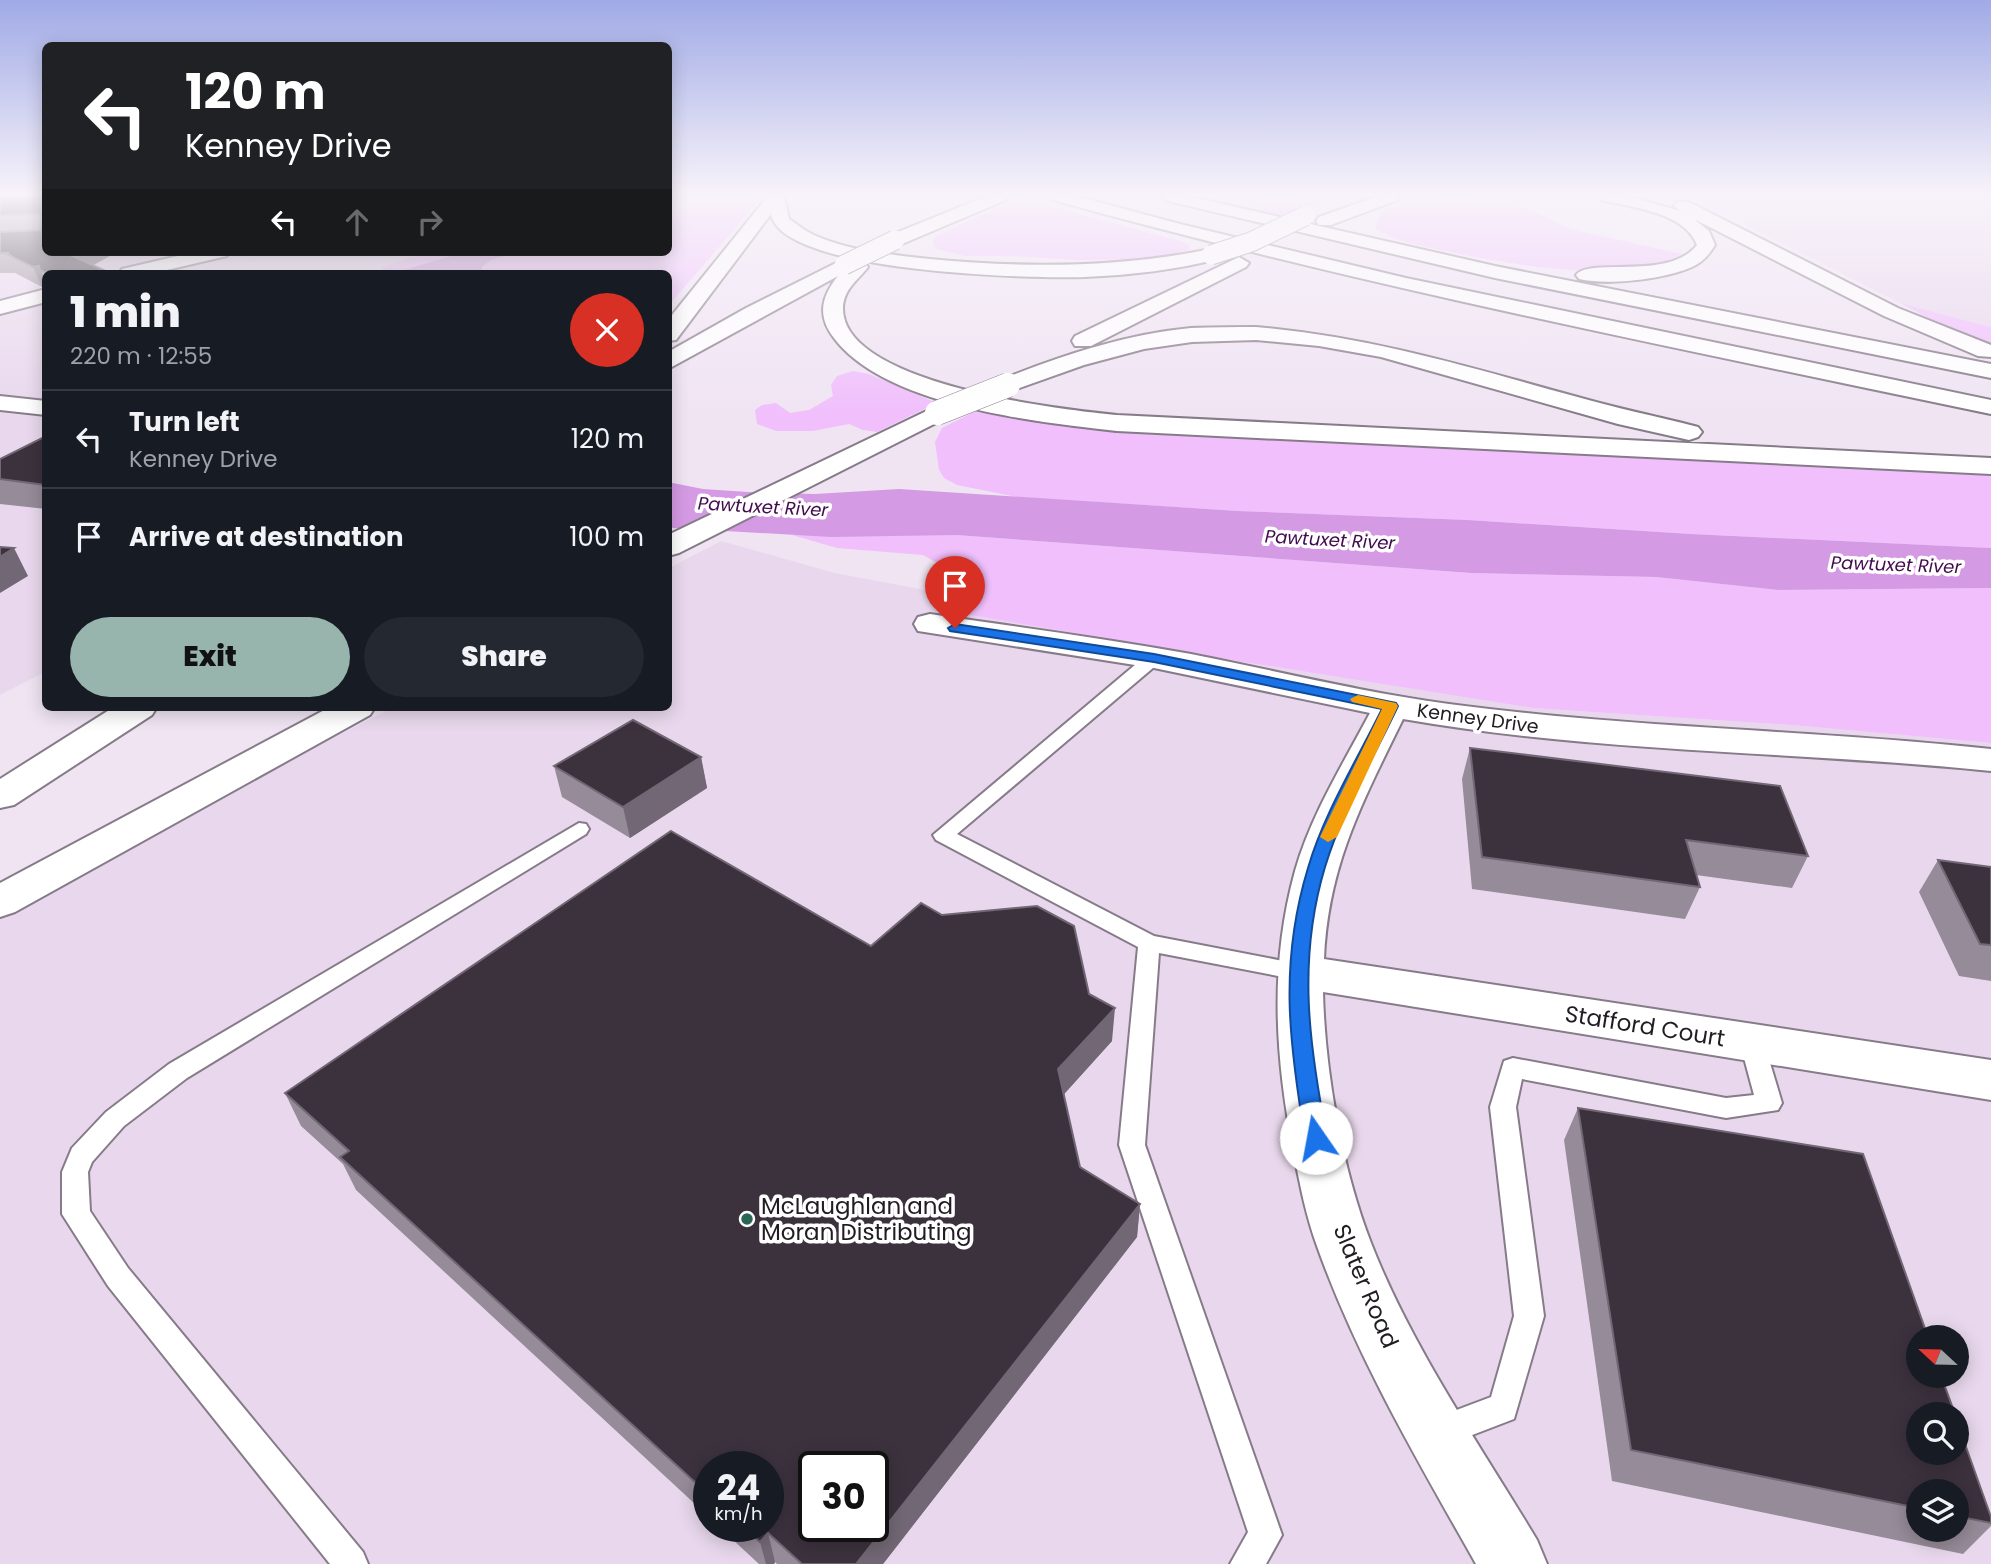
<!DOCTYPE html>
<html lang="en">
<head>
<meta charset="utf-8">
<style>
	body { margin:0; font-family:Poppins,sans-serif; background:#242831; color:#f1f3f6; height:100vh; display:flex; flex-direction:column; font-size:26px; white-space:nowrap }
	* { box-sizing:border-box; margin:0 }
	p { font-size:23px; color:#9ea1a6 }
	.icon { flex:none; width:38px; height:38px; fill:none; stroke:currentColor; stroke-width:2; stroke-linecap:round; stroke-linejoin:round }
	.map { position:relative; flex:1; overflow:hidden }
	.side { position:absolute; left:42px; top:270px; width:630px; height:441px; display:flex; flex-direction:column; background:#171b24; border-radius:10px; box-shadow:0 4px 18px #0003 }
	.side>* { flex:none }
	.top-card { position:absolute; left:42px; top:42px; width:630px; height:214px; border-radius:10px; box-shadow:0 4px 18px #0003; background:#202124; color:#fff; overflow:hidden }
	.needle { width:46px; rotate:292deg }
	.controls { position:absolute; left:1906px; top:1325px; display:grid; gap:14px }
	.controls a { display:grid; place-items:center; width:63px; height:63px; border-radius:50%; background:#171b24; box-shadow:0 4px 18px #0003; font-size:35px }
	.speed { position:absolute; left:693px; top:1451px; display:flex; gap:14px; font-size:35px; font-weight:700; text-align:center }
	.speed>* { display:grid; place-content:center; width:91px; height:91px; border-radius:50%; background:#171b24; box-shadow:0 4px 18px #0003; line-height:1 }
	.speed small { font-size:18px; font-weight:400 }
	.speed .limit { border:4px solid #111; border-radius:10px; background:#fff; color:#111 }
	.pin { position:absolute; display:grid; place-items:center; width:60px; height:60px; color:#fff; margin:-72px -30px; border-radius:50% 50% 50% 0; rotate:-45deg; box-shadow:0 0 7px #0007 }
	.pin .icon { rotate:45deg }
	.me { position:absolute; width:77px; margin:-38px; rotate:348deg; stroke-linejoin:round; filter:drop-shadow(0 0 5px #0008) }
	.turn { display:flex; align-items:center; gap:24px; height:147px; padding:0 28px; font-size:32px }
	.turn .icon { width:91px; height:91px; stroke-width:2.5 }
	.turn b { display:block; font-size:49px; line-height:60px }
	.lanes { display:flex; align-items:center; height:66px; padding:0 28px; background:#0003; justify-content:center; gap:35px; direction:ltr }
	.lanes .off { opacity:.35 }
	.round { display:grid; place-items:center; flex:none; width:74px; height:74px; border-radius:37px; background:#242831 }
	.summary { display:flex; align-items:center; justify-content:space-between; height:119px; padding:0 28px }
	h1 { font-size:42px; font-weight:800; line-height:52px }
	.cta { display:flex; gap:14px; margin-top:auto; padding:14px 28px }
	.cta a { flex:1; height:80px; border-radius:42px; background:#97b4ad; color:#111; font-size:28px; font-weight:800; line-height:80px; text-align:center }
	.cta a+a { background:#242831; color:#f1f3f6 }
	ul { padding:0; list-style:none }
	li { display:flex; align-items:center; gap:21px; height:98px; padding:0 28px; border-top:2px solid #363941 }
	li div { flex:1 }
	li b { display:block; font-size:26px }
	li em { font-style:normal }
	.map>svg:first-child { display:block }
</style>
</head>
<body>
<div class="map">
<svg width="1991" height="1564" viewBox="0 0 1991 1564">
	<rect width="100%" height="100%" fill="#f0e4f3"/>
	<!-- built -->
	<path fill="#e9d8ed" fill-rule="evenodd" d="M0 196 46 252H429L384 266V271L378 273H46L45 672 0 695Z
		M1688 196H1991V327L1900 303Z
		M721 541 835 573 920 589 943 596 952 612 1219 658 1533 708 1792 725 1991 743V1564H0V914L191 810 394 707H668L669 568ZM1918 1337H1956V1376H1918ZM1918 1414H1956V1452H1918ZM709 1466H768V1526H709ZM814 1466H873V1526H814ZM1918 1491H1956V1530H1918Z"/>
	<!-- green -->
	<path fill="#f0bffc" d="M702 196H763L669 305 668 273H481L482 267 491 260 519 252H668L669 217Z
		M1237 196H1333L1284 218 1267 213Z
		M1020 198 1180 241 1189 245V250L1152 259 1078 260 1013 256H966L936 249 933 242 936 236Z
		M1447 200 1518 207 1533 211 1569 229 1682 254C1621 285 1526 266 1461 254 1432 248 1400 244 1375 228L1381 212 1390 208 1422 206Z
		M429 252H464L394 273H378L384 271 381 268 384 266Z
		M1900 303 1991 327V345L1945 327Z
		M853 371 869 374 937 403 877 432 863 430 849 424 813 431H776L757 424 755 410 762 405 776 403 790 413 809 410 833 396 831 385 837 376Z
		M974 412 1991 474V548L1691 534 1468 520 1238 511 1017 497 957 485 944 478 939 470 935 442 942 428Z
		M792 535H956L1471 573 1656 577 1778 590 1991 588V743L1792 725 1533 708 1219 658 952 612 943 596 937 563 923 555 837 548Z"/>
	<!-- water -->
	<path fill="#d59ae4" d="M464 252H519L491 260 482 267 481 273H394Z
		M668 482 703 489 748 492 815 494 899 489 1238 511 1468 520 1691 534 1991 548V588L1778 590 1656 577 1471 573 956 535 831 537 673 528 669 527Z"/>
	<g fill="none" stroke-linecap="round" stroke-linejoin="round">
		<defs>
			<path id="service" d="M1154 653 1162 658 1160 662 957 834 1154 936 1299 964 1307 966 1310 972 1307 978 1299 980 1159 953 1145 1145 1282 1535 1266 1564H1230L1248 1532 1119 1145 1138 947 936 840 933 835 1148 654Z
				M579 823 586 824 589 829 586 834 187 1078 124 1126 92 1162 88 1172 90 1211 128 1268 363 1552 368 1564H330L108 1286 62 1214V1172L72 1148 106 1112 169 1064Z
				M1752 1034 1761 1036 1764 1043 1782 1103 1778 1110 1726 1118 1522 1079 1516 1107 1544 1316 1514 1419 1441 1447 1430 1442 1425 1431 1430 1420 1491 1397 1514 1316 1490 1107 1504 1061 1513 1058 1726 1098 1754 1095 1740 1043 1743 1036Z"/>
			<path id="minor" d="M195 252H229L227 256 154 273H119L122 269Z
				M46 289V302L0 314V301Z
				M0 396 46 401V415L0 410Z
				M930 614C1017 627 1104 638 1191 654 1277 671 1362 692 1449 704 1629 728 1811 730 1991 749V771C1796 751 1597 753 1403 719 1363 801 1328 865 1324 959L1991 1060V1100L1323 992C1325 1072 1342 1168 1371 1243 1411 1346 1480 1445 1537 1540L1547 1564H1476C1418 1461 1357 1358 1317 1246 1306 1216 1300 1185 1294 1154 1275 1058 1269 965 1295 871 1311 815 1343 764 1370 713L1154 668 918 631 914 624 918 617Z"/>
			<path id="motorway" d="M768 196H784L789 219C797 224 806 232 816 236 851 251 893 255 930 259 1024 268 1118 268 1211 249L1220 255 1218 259C1175 270 1130 275 1085 277 1035 279 781 273 771 214L676 340 668 341V320Z
				M987 196H1008L1006 200 902 244 895 246 886 240 888 236Z
				M1051 196H1076L1180 224 1406 278 1991 400V414C1677 348 1363 286 1053 200Z
				M1160 196H1188L1495 266 1991 364V378L1495 278 1168 201Z
				M1378 196H1400L1398 200 1331 225H1319L1316 221 1319 217Z
				M1599 196H1628L1680 211 1674 206 1677 202H1689L1898 308 1991 345V357L1978 356 1884 316 1694 219 1709 231 1715 245C1709 255 1703 262 1692 267 1665 279 1608 286 1579 279L1576 275C1590 257 1669 281 1697 245 1685 212 1630 207 1601 200Z
				M1239 257 1249 263 1246 267 1091 346H1075L1072 341 1075 336Z
				M844 259 865 263 868 267C858 280 844 289 843 307 840 384 1062 410 1117 415L1991 458V474L1117 431C1036 422 885 406 834 338 817 316 821 297 838 276L668 369V352L746 308Z
				M1256 327C1370 337 1465 366 1574 396 1615 408 1656 416 1698 427L1702 432 1698 437 1689 440 1618 424 1381 357 1319 346 1256 340 1192 342 1144 349 1084 365 1008 392 1000 390 996 385 1000 380C1061 356 1125 334 1191 328 1213 327 1234 327 1256 327Z
				M937 406 946 408 949 413 946 418 679 553 668 556V535Z
				M114 707H157L152 715 14 805 0 808V779Z
				M330 707H375L370 715 15 912 0 917V883Z"/>
		</defs>
		<!-- service casing -->
		<use href="#service" stroke="#867b88" stroke-width="4"/>
		<!-- minor casing -->
		<use href="#minor" stroke="#867b88" stroke-width="4"/>
		<!-- motorway casing -->
		<use href="#motorway" stroke="#867b88" stroke-width="4"/>
		<!-- service -->
		<use href="#service" fill="#fff" fill-rule="evenodd"/>
		<!-- minor -->
		<use href="#minor" fill="#fff" fill-rule="evenodd"/>
		<!-- motorway -->
		<use href="#motorway" fill="#fff" fill-rule="evenodd"/>
		<defs>
			<path id="motorway-bridge-far1" d="M1211 255 1251 242 1305 216
				M844 265 895 240"/>
			<path id="motorway-bridge" d="M937 413 1008 385"/>
		</defs>
		<!-- motorway-bridge-far1 casing -->
		<use href="#motorway-bridge-far1" stroke="#867b88" stroke-width="21" stroke-linecap="butt"/>
		<!-- motorway-bridge casing -->
		<use href="#motorway-bridge" stroke="#867b88" stroke-width="25" stroke-linecap="butt"/>
		<!-- motorway-bridge-far1 -->
		<use href="#motorway-bridge-far1" stroke="#fff" stroke-width="19"/>
		<!-- motorway-bridge -->
		<use href="#motorway-bridge" stroke="#fff" stroke-width="24"/>
	</g>
	<!-- wall -->
	<path fill="#968b98" fill-rule="evenodd" d="M0 195H46V252H117L93 265 46 273V287H42L15 273H0Z
		M46 436V509L0 504V459Z
		M1470 748 1808 856 1792 888 1696 875 1700 887 1685 919 1472 889 1462 779Z
		M701 757 707 788 630 838 562 797 554 766Z
		M1938 860 1991 867V981L1959 976 1919 892Z
		M871 946 1089 994 1112 1041 1064 1094 1080 1167 1140 1204 1137 1237 883 1564H777L775 1562 774 1564H759L718 1526H768L709 1466V1517L356 1190 343 1164 301 1126 285 1093Z
		M1578 1108 1991 1517V1526L1963 1554 1612 1481 1564 1140ZM1918 1491H1956V1530H1918Z"/>
	<!-- shaded-wall -->
	<path fill="#726774" d="M72 252H117L79 273 68 254Z
		M39 266 46 283V287H42L33 267Z
		M14 548 28 576 0 593V557Z
		M701 757 707 788 630 838 623 807Z
		M1115 1008 1112 1041 1057 1102 1058 1069Z
		M1140 1204 1137 1237 883 1564H856Z
		M768 1533 775 1562 774 1564H766L760 1542Z"/>
	<!-- building -->
	<path fill="#3c323e" stroke="#726774" stroke-width="2" fill-rule="evenodd" d="M0 195H46V252H72L68 254 110 273H46L40 270 39 266 33 267 7 254 9 253H0V232L40 230 41 217 38 214 0 215Z
		M46 436V485L0 479V459Z
		M0 547 14 548 0 557Z
		M633 720 701 757 623 807 554 766Z
		M1470 748 1780 786 1808 856 1686 840 1700 887 1482 857Z
		M671 831 871 946 921 903 942 915 1037 906 1074 926 1089 994 1115 1008 1058 1069 1080 1167 1140 1204 856 1564H802L768 1533 760 1542 742 1526H768V1466H709V1495L340 1157 349 1151 285 1093ZM814 1466H873V1526H814Z
		M1938 860 1991 867V945L1980 944Z
		M1578 1108 1863 1154 1928 1337H1918V1376H1941L1955 1414H1918V1452H1956V1419L1991 1517V1523L1956 1516V1491H1918V1508L1631 1450Z"/>
	<!-- sky -->
	<linearGradient id="sky" x2="0" y2="1"><stop stop-color="#a0aae6"/><stop offset="0.47" stop-color="#f8f3fa"/><stop offset="1" stop-color="#f8f3fa" stop-opacity="0"/></linearGradient>
	<rect width="1991" height="414" fill="url(#sky)"/>
	<!-- route -->
	<path fill="#1a73e8" stroke="#114b97" stroke-width="2" d="M955 624 1154 654 1396 703 1398 706C1373 759 1342 811 1325 867 1297 960 1309 1045 1327 1138L1324 1144 1316 1146 1308 1144 1305 1138C1289 1042 1279 963 1308 868 1324 813 1357 760 1382 709L1154 662 950 631 948 628Z"/>
	<!-- slow -->
	<path fill="#f59e0b" d="M1358 695 1396 703 1398 706 1337 837 1328 842 1320 837 1382 709 1352 702 1350 699Z"/>
	<!-- markers -->
	<circle fill="#296754" stroke="#fff" stroke-width="2.5" cx="747" cy="1219" r="7"/>
	<g text-anchor="middle" stroke-width="7" stroke-linejoin="round" paint-order="stroke">
		<!-- far-water labels -->
		<g font-size="18" font-style="italic" fill="#420b4e" stroke="#fff">
			<text transform="translate(763 507) rotate(3)" y="6">Pawtuxet River</text>
			<text transform="translate(1330 540) rotate(3)" y="6">Pawtuxet River</text>
			<text transform="translate(1896 565) rotate(2)" y="6">Pawtuxet River</text>
		</g>
		<!-- street labels -->
		<g font-size="19" fill="#211c22" stroke="#fff">
			<text transform="translate(1478 718) rotate(8)" y="7">Kenney Drive</text>
		</g>
		<!-- near-street labels -->
		<g font-size="23" fill="#211c22" stroke="#fff">
			<text transform="translate(1645 1026) rotate(9)" y="8">Stafford Court</text>
			<text transform="translate(1366 1286) rotate(67)" y="8">Slater Road</text>
		</g>
		<!-- near-poi labels -->
		<g font-size="23" fill="#211c22" stroke="#fff" text-anchor="start">
			<text x="761" y="1214">McLaughlan and<tspan x="761" dy="26">Moran Distributing</tspan></text>
		</g>
	</g>
</svg>
<div class="controls">
<a><svg class="needle" viewBox="-14 -14 28 28"><path d="M0-13l5 13h-10z" fill="#e53935"/><path d="M0 13l5-13h-10z" fill="#9ea1a6"/></svg></a>
<a><svg class="icon" aria-label="search" viewBox="0 0 24 24"><circle cx="10" cy="10" r="6"/><path d="M15 15l6 6"/></svg></a>
<a><svg class="icon" aria-label="layers" viewBox="0 0 24 24"><path d="M12 4l9 5-9 5-9-5zM3 14l9 5 9-5"/></svg></a>
</div>
<div class="speed"><div>24<small>km/h</small></div><div class="limit">30</div></div>
<div class="pin" style="left:955px;top:628px;background:#d93025"><svg class="icon" aria-label="arrive" viewBox="0 0 24 24"><path d="M6 21V4h12l-3 4 3 4H6"/></svg></div>
<svg class="me" style="left:1316px;top:1138px" viewBox="-20 -20 40 40"><circle r="19" fill="#fff"/><path d="M0-13L10 11 0 6-10 11z" fill="#1a73e8"/></svg>
<div class="top-card">
<div class="turn"><svg class="icon" aria-label="left" viewBox="0 0 24 24"><path d="M17 20v-9H6M10 6l-5 5 5 5"/></svg><div><b>120 m</b>Kenney Drive</div></div>
<div class="lanes"><svg class="icon" aria-label="left" viewBox="0 0 24 24"><path d="M17 20v-9H6M10 6l-5 5 5 5"/></svg><svg class="icon off" aria-label="ahead" viewBox="0 0 24 24"><path d="M12 20V5M6 11l6-6 6 6"/></svg><svg class="icon off" aria-label="right" viewBox="0 0 24 24"><path d="M7 20v-9h11M14 6l5 5-5 5"/></svg></div>
</div>
<section class="side">
<div class="summary"><div><h1>1 min</h1><p>220 m · 12:55</p></div><a class="round" style="background:#d93025;color:#fff"><svg class="icon" aria-label="close" viewBox="0 0 24 24"><path d="M6 6l12 12M18 6L6 18"/></svg></a></div>
<ul>
<li><svg class="icon" aria-label="left" viewBox="0 0 24 24"><path d="M17 20v-9H6M10 6l-5 5 5 5"/></svg><div><b>Turn left</b><p>Kenney Drive</p></div><em>120 m</em></li>
<li><svg class="icon" aria-label="arrive" viewBox="0 0 24 24"><path d="M6 21V4h12l-3 4 3 4H6"/></svg><div><b>Arrive at destination</b></div><em>100 m</em></li>
</ul>
<div class="cta"><a>Exit</a><a>Share</a></div>
</section>
</div>
</body>
</html>
